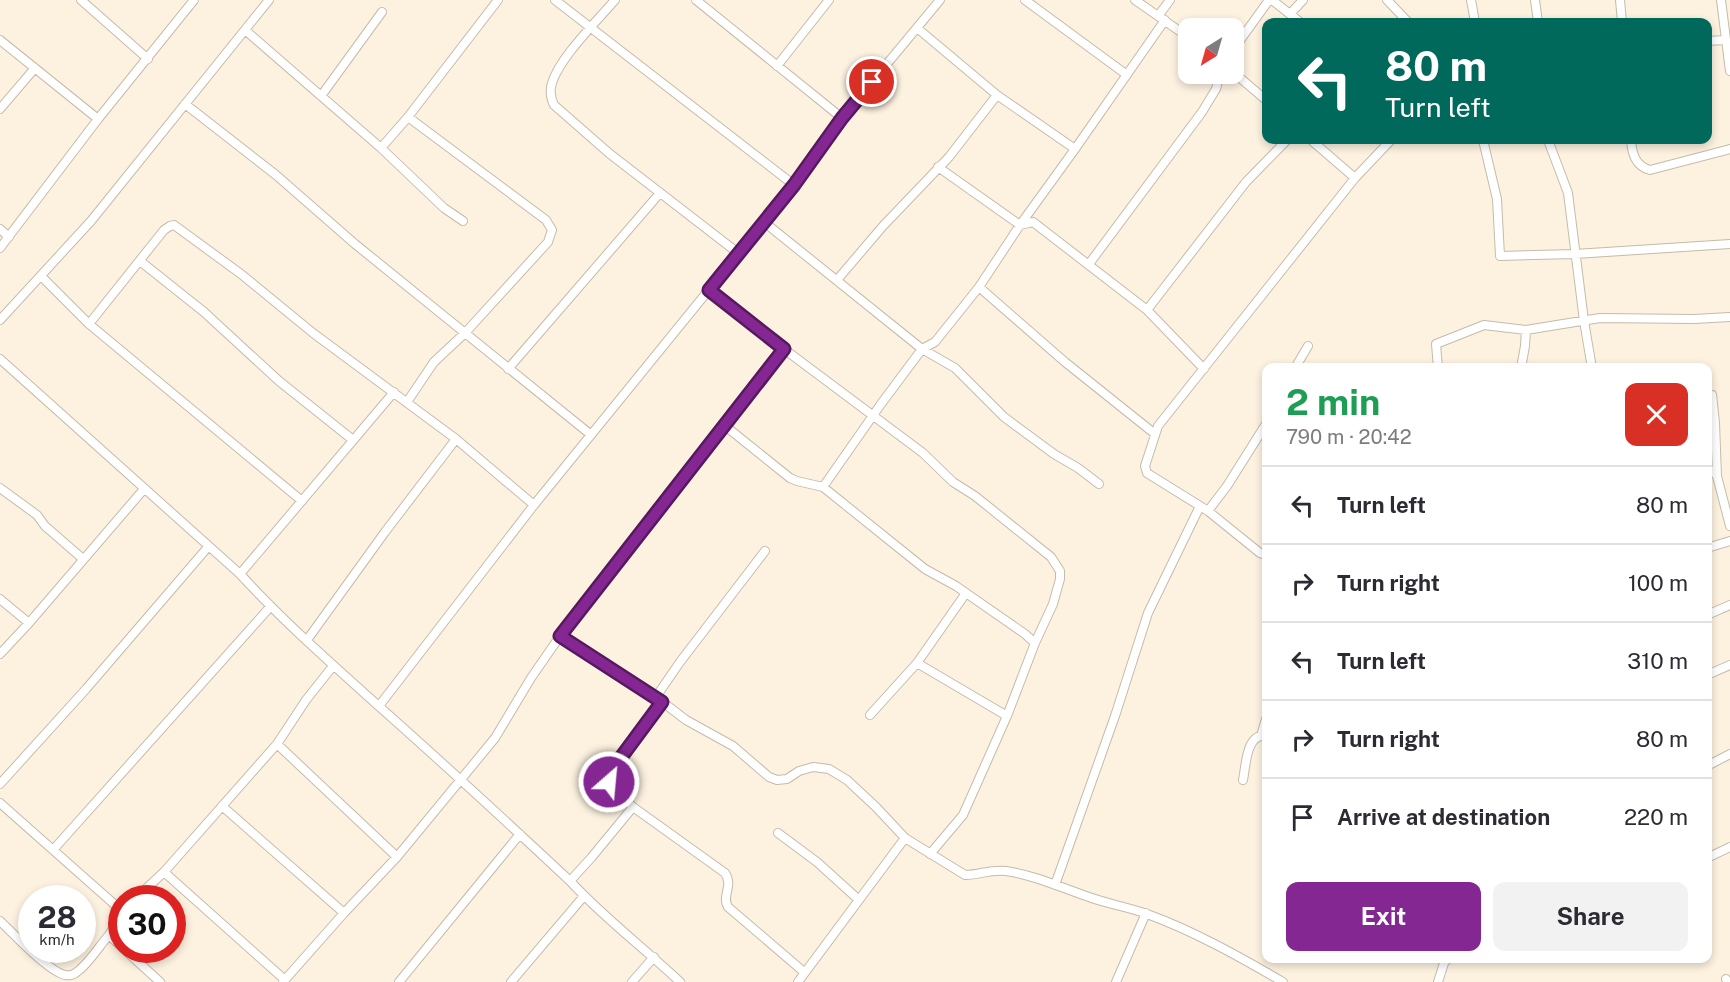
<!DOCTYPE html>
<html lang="en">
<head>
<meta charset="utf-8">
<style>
	body { margin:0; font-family:"Public Sans",sans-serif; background:#f2f2f3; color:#2b2b33; height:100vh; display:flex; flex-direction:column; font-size:22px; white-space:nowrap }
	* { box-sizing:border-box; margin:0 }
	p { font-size:20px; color:#7c7c81 }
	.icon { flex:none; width:33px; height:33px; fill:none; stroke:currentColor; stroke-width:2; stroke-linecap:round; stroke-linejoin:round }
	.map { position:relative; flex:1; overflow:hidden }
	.details { position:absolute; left:1262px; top:363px; width:450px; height:600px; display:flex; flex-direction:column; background:#fff; border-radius:12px; box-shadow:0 3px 9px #0003 }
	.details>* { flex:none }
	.banner { position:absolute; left:1262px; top:18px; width:450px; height:126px; border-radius:12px; box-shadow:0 3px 9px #0003; background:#00695c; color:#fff; overflow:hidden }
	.needle { width:39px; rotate:217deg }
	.controls { position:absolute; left:1178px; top:18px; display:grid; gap:12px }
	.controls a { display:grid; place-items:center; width:66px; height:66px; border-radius:12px; background:#fff; box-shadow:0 3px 9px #0003; font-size:30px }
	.speed { position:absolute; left:18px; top:885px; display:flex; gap:12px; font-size:30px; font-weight:700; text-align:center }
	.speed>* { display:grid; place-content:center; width:78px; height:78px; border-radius:50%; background:#fff; box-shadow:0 3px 9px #0003; line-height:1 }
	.speed small { font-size:15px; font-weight:400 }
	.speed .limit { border:9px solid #d22; background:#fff; color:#111 }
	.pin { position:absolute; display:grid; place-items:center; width:51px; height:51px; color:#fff; margin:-26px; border:3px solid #fff; border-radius:50%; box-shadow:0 2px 6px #0007 }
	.me { position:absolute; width:66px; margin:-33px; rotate:27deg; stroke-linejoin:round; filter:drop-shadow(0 0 4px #0008) }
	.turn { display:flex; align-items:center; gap:21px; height:126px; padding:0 24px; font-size:27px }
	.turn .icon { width:78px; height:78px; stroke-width:2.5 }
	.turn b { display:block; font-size:42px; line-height:51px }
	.round { display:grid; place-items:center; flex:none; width:63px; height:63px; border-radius:12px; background:#f2f2f3 }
	.summary { display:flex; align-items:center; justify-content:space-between; height:102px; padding:0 24px }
	h1 { font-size:36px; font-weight:700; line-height:45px; color:#1e9e55 }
	.button { display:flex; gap:12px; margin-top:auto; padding:12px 24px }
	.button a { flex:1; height:69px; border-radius:12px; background:#842792; color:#fff; font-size:24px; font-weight:700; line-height:69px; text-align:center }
	.button a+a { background:#f2f2f3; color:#2b2b33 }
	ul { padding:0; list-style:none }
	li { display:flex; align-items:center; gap:18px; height:78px; padding:0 24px; border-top:2px solid #e1e1e2 }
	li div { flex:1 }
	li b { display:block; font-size:22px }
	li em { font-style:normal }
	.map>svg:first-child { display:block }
</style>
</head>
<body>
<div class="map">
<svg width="1730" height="982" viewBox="0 0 1730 982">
	<rect width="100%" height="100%" fill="#fdf2e0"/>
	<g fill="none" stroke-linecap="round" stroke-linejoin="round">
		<defs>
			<path id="minor" d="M81 0 148 59
				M555 0 794 185
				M615 0C597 21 556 61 551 87 550 94 551 99 554 105L610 154 738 253
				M696 0 842 118
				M1025 0 1127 75
				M1135 0 1188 37
				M1272 0 1300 22
				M1387 0 1408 22
				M1471 0 1475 22
				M1535 0 1538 22
				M1620 0 1622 22
				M1721 0 1730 71
				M1290 14 1303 0
				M1158 16 1170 0
				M917 28 997 95 1075 149
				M245 30 381 148 444 208 463 221
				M0 40 98 119
				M1707 41 1726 40
				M1233 50 1269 0
				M777 66 829 0
				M1233 72 1266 100
				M321 96 382 12
				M185 104 276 175 355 244 590 434
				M0 109 35 68
				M1311 140 1355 178
				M1483 140 1497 199 1500 256 1575 254 1730 244
				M1548 140 1568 193 1584 321 1592 368
				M1631 140C1632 153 1635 166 1650 170L1730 149
				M381 148 408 117 498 0
				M938 167 1020 225 1033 222 1147 310 1204 369
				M764 222 922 349 955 368 1004 417 1054 454 1078 468 1099 484
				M0 229 9 237
				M0 248 98 119 194 0
				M140 261 204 312 279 381 353 440
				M1089 264 1202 112 1216 89 1220 74
				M41 276 89 324 302 501
				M837 280 883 226 949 157 997 95
				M979 287 1065 362 1155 434
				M709 290 784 349 923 453 953 482 975 496 1051 557 1060 571V579L1053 604 1035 643 1007 716 963 815 930 854
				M1147 310 1246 182 1287 140
				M0 320 91 221 269 0
				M89 324 164 230 170 226 174 225 241 274 313 333 456 439 534 505
				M0 359 240 574C284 622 333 665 382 709 445 765 508 823 570 881 603 917 644 948 680 982
				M1295 368 1308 346
				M1438 368 1436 344 1484 325 1526 330 1600 318 1694 319 1730 317
				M1521 368 1525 346 1526 330
				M508 369 660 193
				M1707 395H1712L1715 423 1717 476
				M407 402 434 362 465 333 548 242 552 230 546 220 408 117
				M724 425 790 478 797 481 823 487 925 569 956 586 1025 634 1035 643
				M1707 471H1713L1717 476 1730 526
				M823 487 881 404 922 349 935 342 979 287 1020 225 1075 149 1165 20
				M0 488 37 515 45 526 83 559
				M1208 511 1227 486 1266 424
				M1707 548 1730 541
				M1266 555 1260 553 1208 511 1147 473 1145 466 1158 426 1355 178 1391 140
				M240 574 394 392
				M0 599 29 623
				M1707 615 1730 605
				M560 636 656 697 686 720 733 746 769 777 777 780 787 779 799 771 813 767 829 769 847 780 876 807 905 838 965 875C981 875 989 869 1006 871 1034 875 1062 888 1089 897 1108 904 1128 907 1147 914 1194 931 1240 957 1283 982
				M307 640 385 532 456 439
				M0 654 29 623 144 489
				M917 663 1007 716
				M1707 675 1730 665
				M656 697 680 662 765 551
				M662 702 608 775 609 782 617 793 633 807 725 873C734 887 721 895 728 907L804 972
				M379 706 534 505 764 222 794 185 842 118 940 0
				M870 715 917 663 966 593
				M1261 736 1266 719
				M277 744 397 857
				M1707 766 1730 754
				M1243 780C1246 766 1246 733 1266 736
				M0 784 86 689 208 547
				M0 803 122 911
				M222 806 344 913
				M778 833 817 862 859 900
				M53 850 270 607
				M1707 858 1730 847
				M164 872 285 980
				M570 881 591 858 633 807
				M1055 885 1115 716 1148 613 1200 506
				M136 898 164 872 277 744 306 700 333 666
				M122 913 109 935 122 947
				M0 921C14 934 48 971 65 975 70 976 75 974 78 971 89 963 100 945 109 935
				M125 950 160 982
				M1726 979 1727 982
				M283 982 344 913 397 857 495 738 531 678 560 636 784 349
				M399 982 520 834
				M511 982 584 896
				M632 982 654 957
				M798 982 905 838
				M1116 982 1146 913
				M1438 982 1444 963 1449 958"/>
		</defs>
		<!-- minor casing -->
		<use href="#minor" stroke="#c5bba9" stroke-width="10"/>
		<!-- minor -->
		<use href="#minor" stroke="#fff" stroke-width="8"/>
	</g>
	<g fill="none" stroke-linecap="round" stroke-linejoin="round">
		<defs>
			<path id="route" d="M609 782 608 775 662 702 560 636 784 349 709 290 794 185 842 118 872 82"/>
		</defs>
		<!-- route casing -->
		<use href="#route" stroke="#56195f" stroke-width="15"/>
		<!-- route -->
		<use href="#route" stroke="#842792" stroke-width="10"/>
	</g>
</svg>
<div class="controls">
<a><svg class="needle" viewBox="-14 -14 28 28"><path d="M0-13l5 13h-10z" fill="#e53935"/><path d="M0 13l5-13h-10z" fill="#7c7c81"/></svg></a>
</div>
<div class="speed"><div>28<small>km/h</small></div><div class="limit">30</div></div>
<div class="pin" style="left:872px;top:82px;background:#d93025"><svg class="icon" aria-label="arrive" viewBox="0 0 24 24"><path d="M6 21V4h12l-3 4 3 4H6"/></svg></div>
<svg class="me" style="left:609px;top:782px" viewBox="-20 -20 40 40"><circle r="17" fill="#842792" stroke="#fff" stroke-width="3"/><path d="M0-11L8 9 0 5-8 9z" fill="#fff"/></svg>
<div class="banner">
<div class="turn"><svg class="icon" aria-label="left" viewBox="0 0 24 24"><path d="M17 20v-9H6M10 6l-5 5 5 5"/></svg><div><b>80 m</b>Turn left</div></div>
</div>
<section class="details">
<div class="summary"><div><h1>2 min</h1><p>790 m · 20:42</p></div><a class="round" style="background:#d93025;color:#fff"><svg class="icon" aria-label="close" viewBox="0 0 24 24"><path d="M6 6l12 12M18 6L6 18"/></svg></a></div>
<ul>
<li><svg class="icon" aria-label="left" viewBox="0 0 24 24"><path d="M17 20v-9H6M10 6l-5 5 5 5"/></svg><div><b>Turn left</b></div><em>80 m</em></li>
<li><svg class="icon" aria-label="right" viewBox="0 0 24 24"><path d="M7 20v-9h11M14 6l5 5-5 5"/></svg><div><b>Turn right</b></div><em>100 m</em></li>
<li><svg class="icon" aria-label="left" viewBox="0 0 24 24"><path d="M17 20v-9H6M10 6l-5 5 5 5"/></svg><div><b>Turn left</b></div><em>310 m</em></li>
<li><svg class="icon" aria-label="right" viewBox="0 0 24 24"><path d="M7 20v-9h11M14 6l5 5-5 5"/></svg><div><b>Turn right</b></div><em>80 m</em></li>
<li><svg class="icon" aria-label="arrive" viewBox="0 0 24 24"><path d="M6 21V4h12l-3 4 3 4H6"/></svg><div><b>Arrive at destination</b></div><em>220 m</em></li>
</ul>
<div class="button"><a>Exit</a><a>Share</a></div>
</section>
</div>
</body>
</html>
